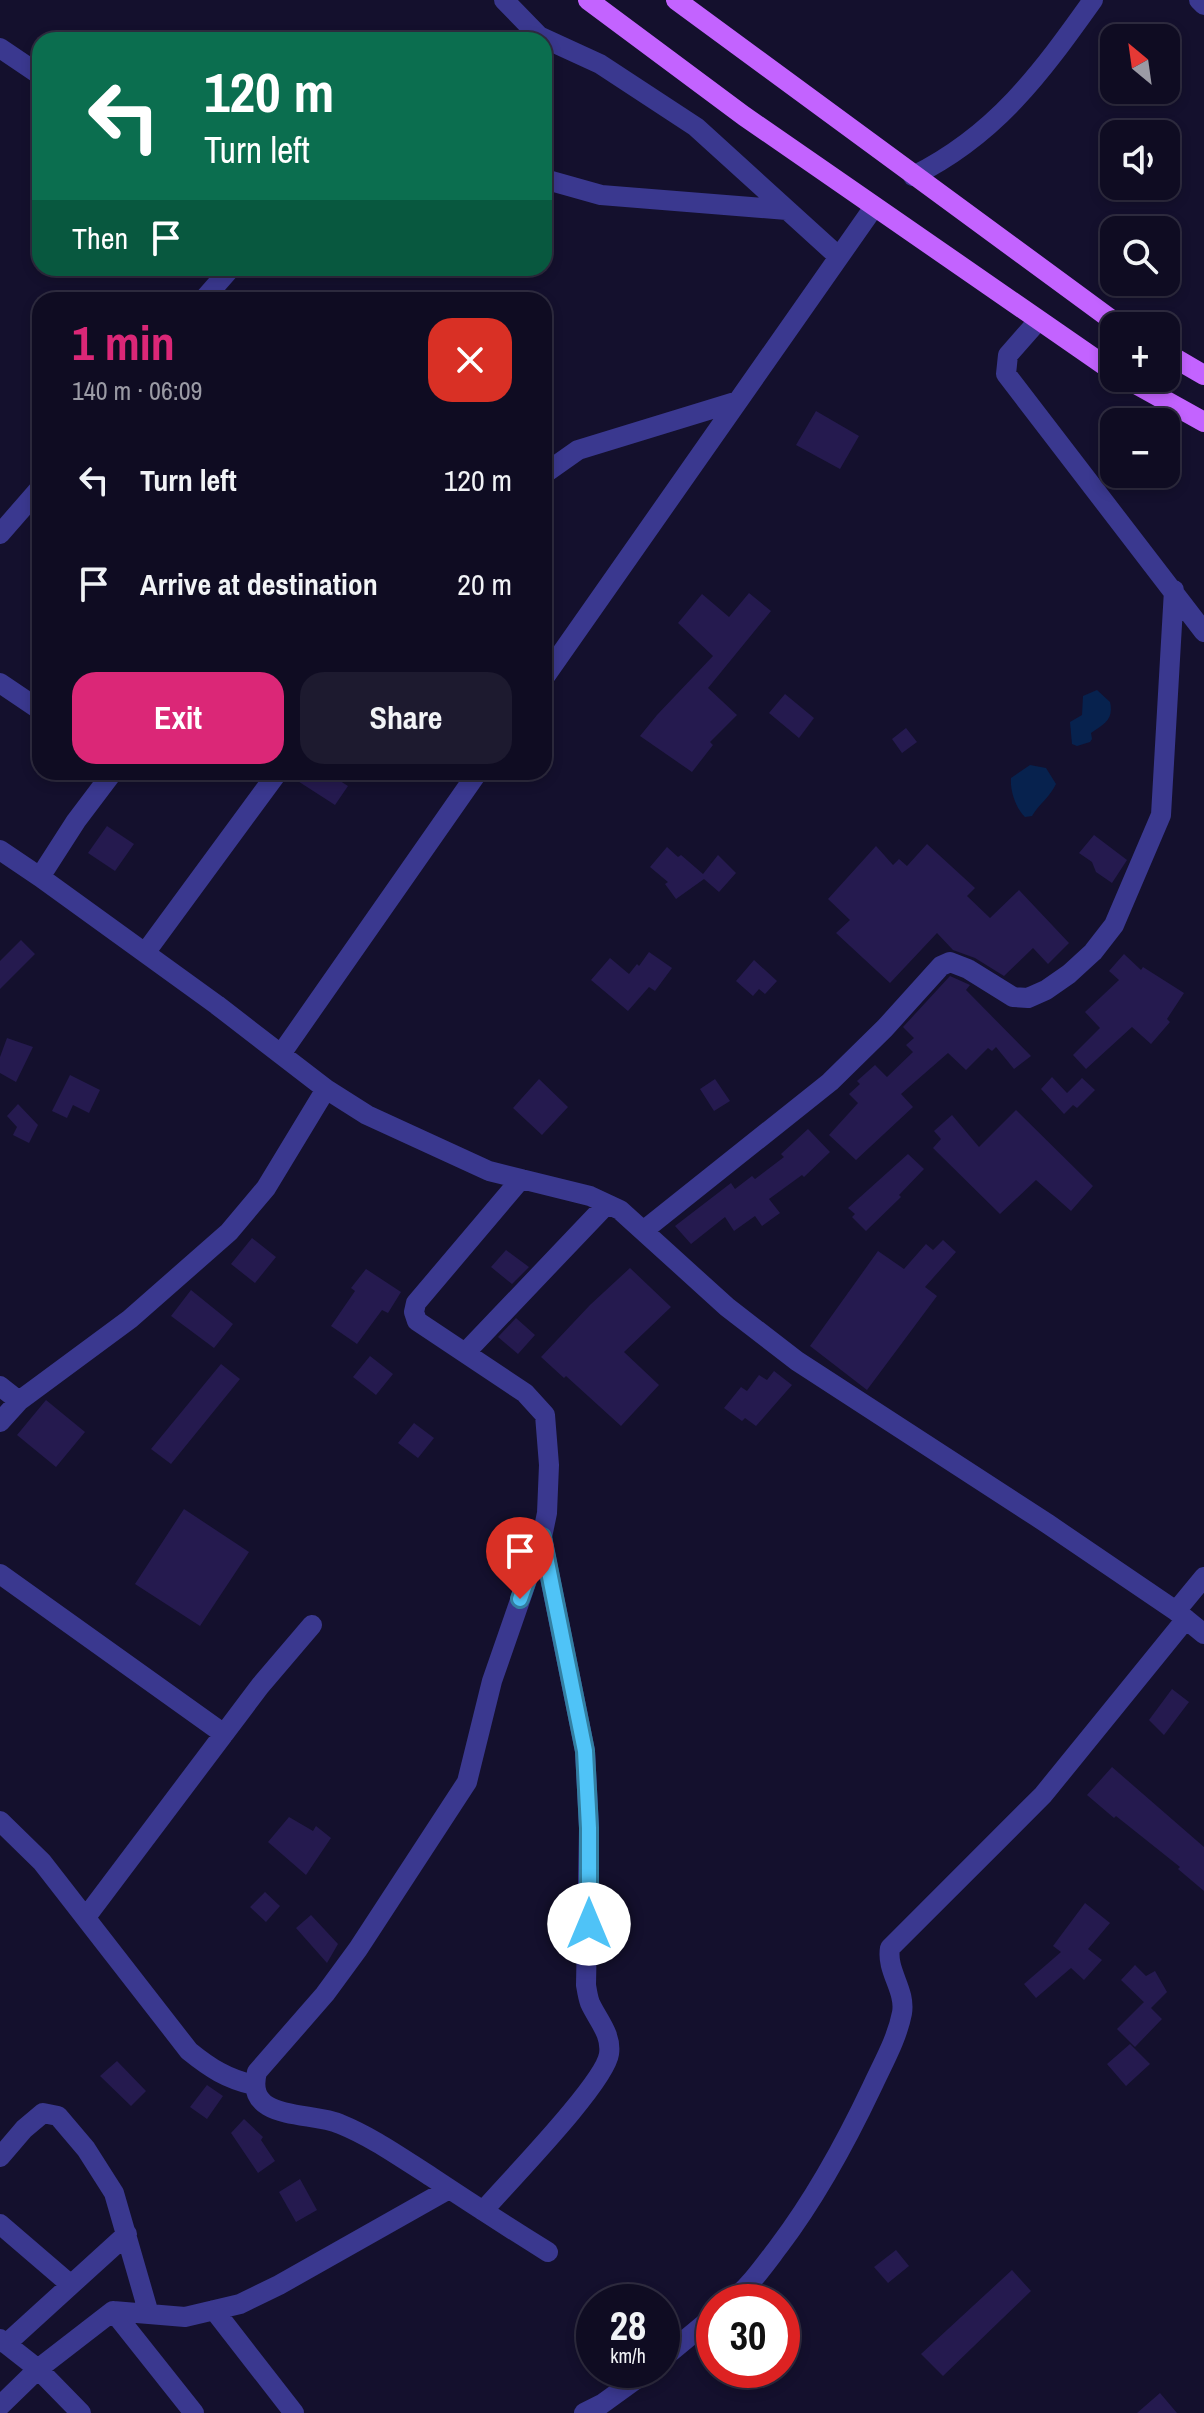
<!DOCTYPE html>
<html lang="en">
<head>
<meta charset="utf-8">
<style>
	body { margin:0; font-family:"Archivo Narrow",sans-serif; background:#1d1a2f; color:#f1f3f6; height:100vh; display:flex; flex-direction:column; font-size:30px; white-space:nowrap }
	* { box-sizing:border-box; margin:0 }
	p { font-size:26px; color:#9b9ba5 }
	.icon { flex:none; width:44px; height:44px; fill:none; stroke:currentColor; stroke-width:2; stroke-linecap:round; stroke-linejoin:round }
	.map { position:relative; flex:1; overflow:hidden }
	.details { position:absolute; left:32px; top:292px; width:520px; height:488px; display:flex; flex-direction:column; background:#0f0c22; border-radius:24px; box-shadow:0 4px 12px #0003,0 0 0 2px #2f2c40 }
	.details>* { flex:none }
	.guide { position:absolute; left:32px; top:32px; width:520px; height:244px; border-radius:24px; box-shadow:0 4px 12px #0003,0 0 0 2px #2f2c40; background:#0b6e4f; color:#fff; overflow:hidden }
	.needle { width:52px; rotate:331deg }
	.buttons { position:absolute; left:1100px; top:24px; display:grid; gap:16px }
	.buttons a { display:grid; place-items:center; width:80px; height:80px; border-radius:16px; background:#0f0c22; box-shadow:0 4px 12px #0003,0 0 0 2px #2f2c40; font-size:40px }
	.speed { position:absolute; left:576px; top:2284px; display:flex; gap:16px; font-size:40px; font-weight:700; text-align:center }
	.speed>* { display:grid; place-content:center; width:104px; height:104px; border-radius:50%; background:#0f0c22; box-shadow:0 4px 12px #0003,0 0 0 2px #2f2c40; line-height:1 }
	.speed small { font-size:20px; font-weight:400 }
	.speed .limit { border:12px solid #d22; background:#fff; color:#111 }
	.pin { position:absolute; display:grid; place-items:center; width:68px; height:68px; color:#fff; margin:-82px -34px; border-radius:50% 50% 50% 0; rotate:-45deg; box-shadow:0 0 8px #0007 }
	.pin .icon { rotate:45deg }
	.me { position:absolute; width:88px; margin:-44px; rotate:0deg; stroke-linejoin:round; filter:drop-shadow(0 0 6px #0008) }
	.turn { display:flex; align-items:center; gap:28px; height:168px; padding:0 40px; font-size:36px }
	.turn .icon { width:104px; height:104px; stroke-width:2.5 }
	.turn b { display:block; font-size:56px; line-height:68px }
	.then { display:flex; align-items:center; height:76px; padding:0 40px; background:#0003; gap:16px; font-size:30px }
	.round { display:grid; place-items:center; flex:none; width:84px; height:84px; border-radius:24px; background:#1d1a2f }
	.head { display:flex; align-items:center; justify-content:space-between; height:136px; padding:0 40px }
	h1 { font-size:48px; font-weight:700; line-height:60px; color:#db2777 }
	.primary-button { display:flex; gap:16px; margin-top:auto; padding:16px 40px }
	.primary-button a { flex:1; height:92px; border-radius:24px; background:#db2777; color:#fff; font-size:32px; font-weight:700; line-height:92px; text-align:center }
	.primary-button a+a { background:#1d1a2f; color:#f1f3f6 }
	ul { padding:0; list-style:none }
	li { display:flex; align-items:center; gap:24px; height:104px; padding:0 40px }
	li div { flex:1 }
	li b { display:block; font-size:30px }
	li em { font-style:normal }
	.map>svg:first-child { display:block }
</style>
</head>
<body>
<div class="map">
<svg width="1204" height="2413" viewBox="0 0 1204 2413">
	<rect width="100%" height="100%" fill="#14102d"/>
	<!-- water -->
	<path fill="#07224e" d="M1097 690 1110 702C1114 720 1104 724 1091 733L1092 739 1090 742 1077 746 1072 744 1070 722 1082 715 1083 696Z
		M1030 765 1046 768 1056 784C1050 797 1039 804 1032 816L1025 817C1016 808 1010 792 1011 778Z"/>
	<!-- building -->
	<path fill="#251a4f" d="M816 411 859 436 840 469 796 445Z
		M749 593 771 611 708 688 737 715 710 742 713 745 692 772 640 736 657 715 713 656 678 623 702 594 729 617Z
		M785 694 814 718 799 738 769 713Z
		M906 728 917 742 902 753 892 739Z
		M291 772H326L348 786 335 805 290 776Z
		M107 826 134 844 115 871 88 853Z
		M1094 835 1127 860 1112 883 1096 872 1092 862 1079 853Z
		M927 844 975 888 967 896 990 918 1019 890 1069 943 1048 964 1033 948 1004 976 975 958 953 950 937 933 890 983 836 933 850 920 828 899 876 846 893 865 899 859 907 866Z
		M667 847 678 857 681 855 703 874 718 855 736 873 719 892 704 879 676 899 665 884 668 882 650 867Z
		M21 940 35 954 0 989V961Z
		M649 952 672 968 655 991 649 987 628 1011 591 980 610 958 629 974 637 964 639 966Z
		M1124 954 1141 970 1143 967 1184 993 1167 1019 1170 1022 1151 1044 1132 1027 1086 1069 1073 1055 1100 1028 1085 1012 1119 980 1109 971Z
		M754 960 777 981 765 994 759 989 753 996 736 981Z
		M950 976 970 985 966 990 1031 1056 1014 1069 996 1047 992 1051 988 1048 966 1070 948 1053 901 1094 913 1107 856 1160 829 1135 858 1103 849 1094 860 1084 857 1081 875 1065 887 1077 913 1052 906 1045 914 1038 903 1027Z
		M7 1038 33 1047 16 1082 0 1073V1057Z
		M70 1075 100 1090 89 1113 73 1105 67 1118 52 1111Z
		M1052 1077 1067 1093 1082 1078 1095 1090 1077 1108 1073 1105 1064 1114 1041 1089Z
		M539 1079 568 1107 542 1135 513 1108Z
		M715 1079 730 1101 714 1111 700 1089Z
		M18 1104 38 1125 29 1143 13 1135 17 1127 7 1116Z
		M1016 1110 1093 1186 1071 1211 1036 1180 1000 1214 933 1148 941 1139 934 1131 952 1115 979 1147Z
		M808 1129 830 1152 804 1177 802 1175 769 1199 780 1213 762 1226 755 1216 734 1231 725 1217 691 1244 675 1226 731 1183 735 1189 752 1176 755 1179 784 1157 781 1154Z
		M908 1154 924 1169 899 1195 901 1197 866 1231 852 1217 855 1214 848 1208Z
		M252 1238 276 1257 255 1283 231 1264Z
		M943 1240 956 1252 925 1287 937 1296 867 1390 810 1346 878 1251 904 1269 926 1244 933 1250Z
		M506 1250 529 1267 512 1284 491 1267Z
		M630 1268 671 1307 624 1352 659 1385 621 1426 566 1376 564 1378 541 1357 590 1305Z
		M366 1269 401 1292 388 1313 382 1310 357 1344 331 1326 355 1291 351 1288Z
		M191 1290 233 1324 214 1348 171 1316Z
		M516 1318 535 1335 518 1354 498 1337Z
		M370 1356 393 1374 376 1395 353 1377Z
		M221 1364 240 1379 171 1464 151 1449Z
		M774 1371 792 1385 756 1426 745 1418 742 1421 724 1408 741 1387 747 1391 759 1375 767 1380Z
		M46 1400 85 1432 56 1467 17 1435Z
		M414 1423 434 1438 418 1458 398 1443Z
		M184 1509 249 1552 200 1626 135 1584Z
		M1172 1689 1189 1702 1164 1735 1149 1720Z
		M1112 1767 1204 1847V1891L1178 1869 1180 1867 1116 1816 1114 1818 1087 1795Z
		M289 1817 313 1831 316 1826 331 1838 306 1875 268 1842Z
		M265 1892 280 1906 266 1922 250 1907Z
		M1085 1903 1110 1923 1088 1949 1102 1960 1084 1980 1071 1968 1036 1998 1024 1984 1061 1952 1053 1946Z
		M311 1915 338 1944 327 1963 296 1928Z
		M1135 1965 1146 1976 1155 1971 1167 1992 1151 2008 1162 2019 1135 2047 1117 2029 1144 2002 1149 2007 1121 1980Z
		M1130 2044 1150 2064 1126 2086 1107 2064Z
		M117 2061 146 2091 131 2106 100 2076Z
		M207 2085 223 2096 207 2119 190 2107Z
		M244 2119 263 2137 261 2140 275 2161 258 2173 231 2133Z
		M300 2179 317 2210 296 2222 279 2192Z
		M896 2250 909 2266 888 2283 874 2267Z
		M1012 2270 1031 2291 943 2376 921 2354Z
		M1160 2393 1177 2413H1137Z"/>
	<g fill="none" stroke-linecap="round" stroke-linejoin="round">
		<!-- street -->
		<path stroke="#3a388f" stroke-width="20" d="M504 0 539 36 600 64 696 127 839 257
			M1199 0 1204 5
			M0 48 40 75
			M913 176C996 135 1041 73 1093 0
			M544 179 601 195 787 210
			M203 300 231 268
			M1038 321 1008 355 1006 374 1204 632
			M544 474 578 450 738 401
			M0 534 40 488
			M544 678 874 207
			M0 683 40 710
			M113 772 76 821 40 877 217 1005 326 1089 367 1115 489 1171 590 1196 620 1210 727 1307 797 1361 1048 1524 1176 1611 1204 1634
			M0 850 40 877
			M145 953 278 772
			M281 1054 478 772
			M521 1179 416 1303 414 1312 417 1321 525 1393 545 1415 549 1465 547 1513 542 1537 492 1681 467 1782 358 1949 325 1994 257 2072C244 2122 310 2111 340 2124 372 2137 400 2157 430 2176 469 2202 508 2227 548 2252
			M643 1231 830 1082 885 1028 941 966 950 962 968 969 1013 997 1028 998 1046 990 1069 974 1093 952 1114 925 1161 815 1174 590
			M466 1352 607 1204
			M0 1386 19 1401
			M0 1422 19 1401 130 1319 229 1232 266 1188 326 1089
			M0 1574 224 1734
			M1176 1611 1204 1577
			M0 1821 42 1862 189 2051C210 2068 227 2079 254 2085
			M86 1917 260 1686 312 1625
			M0 2157 24 2129 43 2113 58 2116 86 2149 114 2193 149 2314
			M483 2211C508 2182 605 2083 609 2054 612 2034 597 2019 590 2003 588 1998 587 1991 586 1985L589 1828 585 1751 542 1538
			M0 2224 71 2285
			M730 2302C750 2286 763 2267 779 2246 816 2197 845 2144 872 2087 883 2063 897 2039 902 2013 906 1990 886 1971 890 1948L1043 1795 1186 1619
			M214 2310 294 2413
			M113 2311 194 2413
			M0 2339 38 2369 81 2413
			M6 2344 127 2234
			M662 2359 714 2316
			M0 2406 38 2369 113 2311 185 2317 240 2304 279 2285 449 2189
			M584 2413 602 2404 649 2370"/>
		<!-- primary -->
		<path stroke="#c363ff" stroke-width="20" d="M588 0 744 116 1114 372
			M676 0 1120 326
			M1166 353 1204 375
			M1125 378 1204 422"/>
	</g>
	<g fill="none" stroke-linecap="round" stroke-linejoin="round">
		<defs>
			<path id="route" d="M520 1599 542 1537 585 1751 589 1828V1924"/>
		</defs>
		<!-- route casing -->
		<use href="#route" stroke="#337fa1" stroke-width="20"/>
		<!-- route -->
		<use href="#route" stroke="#4fc3f7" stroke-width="14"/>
	</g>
</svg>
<div class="buttons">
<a><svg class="needle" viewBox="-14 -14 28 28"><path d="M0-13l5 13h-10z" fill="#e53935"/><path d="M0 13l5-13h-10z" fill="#9b9ba5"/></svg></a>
<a><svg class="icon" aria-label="sound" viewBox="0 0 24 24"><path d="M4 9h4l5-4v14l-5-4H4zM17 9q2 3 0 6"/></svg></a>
<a><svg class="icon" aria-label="search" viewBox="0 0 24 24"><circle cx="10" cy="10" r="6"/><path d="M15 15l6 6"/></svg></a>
<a>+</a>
<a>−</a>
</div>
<div class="speed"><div>28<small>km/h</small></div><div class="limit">30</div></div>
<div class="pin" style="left:520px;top:1599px;background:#d93025"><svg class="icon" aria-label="arrive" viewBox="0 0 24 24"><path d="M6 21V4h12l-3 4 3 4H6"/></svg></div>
<svg class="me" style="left:589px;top:1924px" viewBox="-20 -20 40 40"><circle r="19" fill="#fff"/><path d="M0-13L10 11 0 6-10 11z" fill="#4fc3f7"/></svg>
<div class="guide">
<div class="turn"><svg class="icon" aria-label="left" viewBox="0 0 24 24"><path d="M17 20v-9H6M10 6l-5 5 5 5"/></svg><div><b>120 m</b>Turn left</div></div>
<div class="then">Then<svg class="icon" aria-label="arrive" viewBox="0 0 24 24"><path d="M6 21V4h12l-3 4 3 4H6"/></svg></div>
</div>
<section class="details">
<div class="head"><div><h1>1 min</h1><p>140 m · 06:09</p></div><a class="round" style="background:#d93025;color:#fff"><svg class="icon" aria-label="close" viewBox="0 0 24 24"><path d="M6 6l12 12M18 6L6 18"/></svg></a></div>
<ul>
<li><svg class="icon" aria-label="left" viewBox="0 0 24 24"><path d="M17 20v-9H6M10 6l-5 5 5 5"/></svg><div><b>Turn left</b></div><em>120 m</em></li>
<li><svg class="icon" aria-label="arrive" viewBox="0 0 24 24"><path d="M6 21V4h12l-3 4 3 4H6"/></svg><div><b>Arrive at destination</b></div><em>20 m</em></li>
</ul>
<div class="primary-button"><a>Exit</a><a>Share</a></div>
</section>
</div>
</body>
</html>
